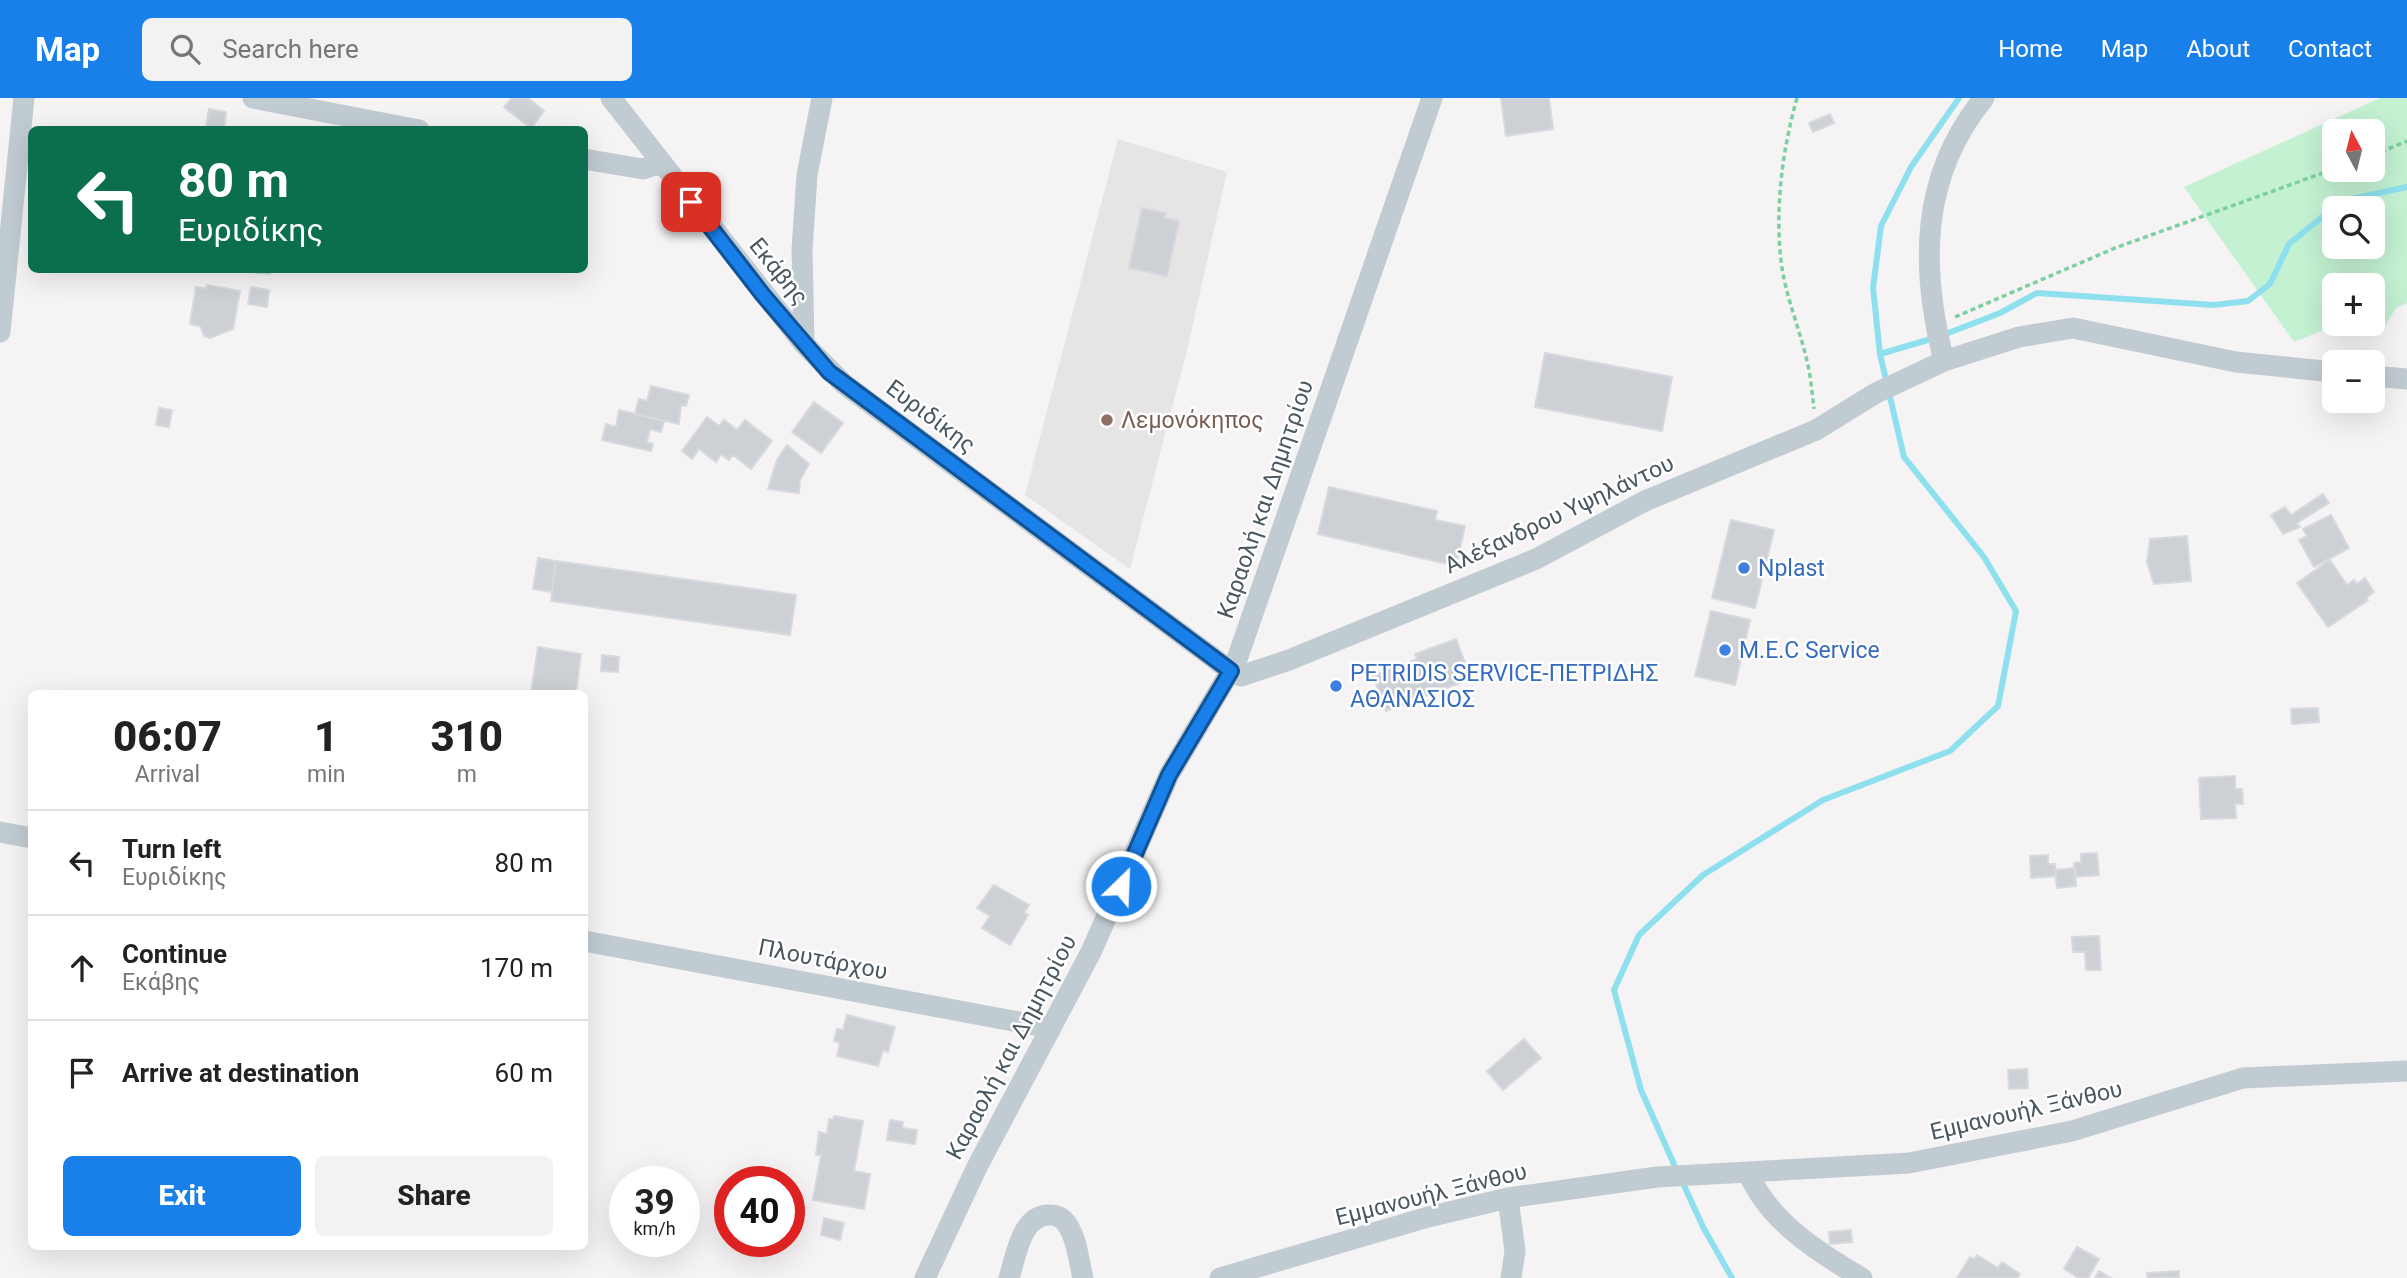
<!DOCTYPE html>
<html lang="en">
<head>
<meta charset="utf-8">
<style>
	body { margin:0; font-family:Roboto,sans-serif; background:#f2f2f2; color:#222; height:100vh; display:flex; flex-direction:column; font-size:26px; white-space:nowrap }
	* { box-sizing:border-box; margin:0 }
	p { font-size:23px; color:#767676 }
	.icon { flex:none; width:38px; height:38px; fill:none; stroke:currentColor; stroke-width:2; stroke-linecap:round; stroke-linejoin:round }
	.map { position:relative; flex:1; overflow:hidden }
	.panel { position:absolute; left:28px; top:592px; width:560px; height:560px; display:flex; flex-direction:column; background:#fff; border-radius:10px; box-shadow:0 7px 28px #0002 }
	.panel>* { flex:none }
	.banner { position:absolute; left:28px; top:28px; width:560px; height:147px; border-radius:10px; box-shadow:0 7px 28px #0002; background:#0b6e4f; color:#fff; overflow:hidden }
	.needle { width:46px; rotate:353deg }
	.buttons { position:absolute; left:2322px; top:21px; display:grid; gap:14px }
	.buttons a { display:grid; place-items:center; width:63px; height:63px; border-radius:10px; background:#fff; box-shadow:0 7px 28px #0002; font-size:35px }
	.speed { position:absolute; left:609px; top:1068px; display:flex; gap:14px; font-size:35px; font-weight:700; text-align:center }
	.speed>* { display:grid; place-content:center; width:91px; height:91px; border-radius:50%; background:#fff; box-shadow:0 7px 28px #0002; line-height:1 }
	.speed small { font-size:18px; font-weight:400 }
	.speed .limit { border:10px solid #d22; background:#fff; color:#111 }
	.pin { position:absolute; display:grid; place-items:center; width:60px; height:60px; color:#fff; margin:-30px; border-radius:14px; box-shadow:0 4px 10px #0006 }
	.me { position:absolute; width:77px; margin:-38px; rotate:24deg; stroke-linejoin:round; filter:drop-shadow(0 0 5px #0008) }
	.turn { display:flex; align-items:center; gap:24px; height:147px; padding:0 35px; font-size:32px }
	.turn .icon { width:91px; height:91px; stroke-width:2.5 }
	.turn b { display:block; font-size:49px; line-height:60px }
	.eta { display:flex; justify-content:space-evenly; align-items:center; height:119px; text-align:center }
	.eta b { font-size:42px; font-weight:800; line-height:49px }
	.action { display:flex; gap:14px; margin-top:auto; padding:14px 35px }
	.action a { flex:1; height:80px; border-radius:10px; background:#197fe9; color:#fff; font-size:28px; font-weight:800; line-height:80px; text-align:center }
	.action a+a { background:#f2f2f2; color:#222 }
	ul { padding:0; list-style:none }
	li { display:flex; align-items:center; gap:21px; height:105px; padding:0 35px; border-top:2px solid #e0e0e0 }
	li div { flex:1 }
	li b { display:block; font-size:26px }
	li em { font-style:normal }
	header { display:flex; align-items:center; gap:42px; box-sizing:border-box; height:98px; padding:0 35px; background:#197fe9; color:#fff }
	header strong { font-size:33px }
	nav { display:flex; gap:38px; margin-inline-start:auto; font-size:24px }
	.search { width:490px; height:63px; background:#f2f2f2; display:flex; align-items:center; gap:18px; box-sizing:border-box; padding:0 24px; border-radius:10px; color:#767676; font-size:26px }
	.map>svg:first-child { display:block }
</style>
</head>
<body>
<header>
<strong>Map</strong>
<div class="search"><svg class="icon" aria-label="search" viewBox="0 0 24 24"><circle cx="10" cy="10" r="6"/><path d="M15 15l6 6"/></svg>Search here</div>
<nav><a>Home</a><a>Map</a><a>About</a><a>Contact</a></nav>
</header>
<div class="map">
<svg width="2407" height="1180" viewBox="0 0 2407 1180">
	<rect width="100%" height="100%" fill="#f5f3f3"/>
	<!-- education -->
	<path fill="#e6e4e5" d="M1118 41 1227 74 1188 248 1130 471 1025 397Z"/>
	<!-- green -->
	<path fill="#c3f1d2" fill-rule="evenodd" d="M2380 0H2407V205L2396 210 2386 226 2326 231 2294 244 2184 89ZM2334 33H2373V72H2334ZM2334 110H2373V149H2334ZM2334 187H2373V226H2334Z"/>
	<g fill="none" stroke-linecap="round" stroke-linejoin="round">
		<!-- stream -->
		<path stroke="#8fe0ee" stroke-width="6" d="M1880 256 1938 239 2000 215 2037 195 2214 207 2248 203 2270 186 2289 146 2342 103 2407 89
			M1677 1073 1641 992 1614 892 1639 837 1703 777 1823 702 1950 653 1998 608 2016 513 1984 459 1904 359 1880 256 1873 190 1881 128 1911 69 1959 0
			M1682 1083 1703 1129 1732 1180"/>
	</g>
	<!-- building -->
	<path fill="#cdd0d5" stroke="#d7d9de" stroke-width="2" d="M512 0H528L544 13 531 30 504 9Z
		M1501 0H1549L1553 31 1506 38Z
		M209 11 226 14 224 32 206 29Z
		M1830 16 1834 25 1813 34 1809 25Z
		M1142 110 1166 115 1165 120 1179 123 1167 178 1129 170Z
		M258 172H270V176L257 175Z
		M207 187 240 193 233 231 210 240 204 238 200 228 190 226 196 189 206 191Z
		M251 189 269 192 267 209 248 206Z
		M1545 255 1672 279 1662 333 1535 309Z
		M651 288 689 297 686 308 681 307 679 326 635 316 639 301 647 303Z
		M814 304 843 325 821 355 792 334Z
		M159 310 172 312 169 329 156 327Z
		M619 312 664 323 661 334 650 331 647 344 653 346 651 353 602 342 606 326 616 329Z
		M707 319 719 328 724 322 737 332 745 322 772 343 751 371 733 357 729 362 721 356 716 364 699 351 692 361 682 353Z
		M787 347 809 366 800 382 799 395 768 391 777 362Z
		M1329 389 1437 413 1435 422 1465 428 1456 468 1318 436Z
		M2323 396 2329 405 2297 425 2300 429 2283 436 2271 417 2285 409 2291 417Z
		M2331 417 2349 450 2314 469 2299 442 2307 438 2303 431Z
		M1731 422 1774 432 1755 510 1712 500Z
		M2187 438 2191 483 2154 486 2147 464 2150 441Z
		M538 460 556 463 552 494 533 491Z
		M2330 462 2347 487 2354 482 2357 486 2365 480 2374 494 2366 500 2368 502 2328 529 2297 485Z
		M556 463 796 497 790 537 551 503Z
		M1711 513 1750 522 1735 587 1695 578Z
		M1456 541 1471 581 1386 613 1373 578 1417 561 1415 556Z
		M538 549 581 556 576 595H531Z
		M602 557 619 559 618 574 601 573Z
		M2318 610 2319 624 2292 626 2291 611Z
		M2235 678V691H2242L2243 706H2235L2236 720 2201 721 2199 680Z
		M2097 755 2099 777 2075 779 2074 765 2081 764V756Z
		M2048 757V766H2055L2056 778 2031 780 2030 758Z
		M2075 770 2076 788 2057 790 2055 772Z
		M994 787 1029 807 1024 815 1028 817 1010 847 982 830 990 818 977 810Z
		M2099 838 2101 872H2086L2085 854H2073L2072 839Z
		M847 917 895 929 888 954 883 952 878 968 837 958 840 945 834 943 837 931 843 932Z
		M1524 941 1541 960 1503 992 1487 973Z
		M2027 971 2028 990 2009 991 2008 972Z
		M834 1018 863 1023 854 1073 870 1076 864 1111 813 1102 821 1057H816L819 1034 827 1036 829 1021 833 1022Z
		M890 1022 903 1024 902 1030 917 1032 915 1046 887 1042Z
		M824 1120 844 1125 840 1142 821 1137Z
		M1851 1132 1852 1144 1830 1146 1829 1134Z
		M2077 1149 2099 1161 2088 1180H2079L2064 1171Z
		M1977 1157 1998 1170 2002 1164 2020 1176 2017 1180H1957L1970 1159 1974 1161Z
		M2099 1173 2111 1180H2095Z
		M2179 1173V1180H2148L2147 1175Z"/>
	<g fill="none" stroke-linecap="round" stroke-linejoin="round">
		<!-- path -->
		<path stroke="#7ad0a1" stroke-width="3.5" stroke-dasharray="5 3.5" stroke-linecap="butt" d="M1797 0C1782 52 1774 116 1782 170 1787 202 1800 232 1807 263 1811 279 1812 295 1814 311
			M2373 57 2407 43
			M1955 219 2115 150 2334 71"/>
		<!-- minor -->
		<path stroke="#c1cbd2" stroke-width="21" d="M253 0 419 32
			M611 0 804 246
			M822 0 807 77 802 152 804 246 844 286 1231 573 1241 578 1289 562 1536 461 1645 403 1816 332 1876 295 1944 263 2019 239 2073 230 2236 264 2334 274
			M584 61 643 71 661 65
			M0 234 24 0
			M1944 263C1920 169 1920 78 1984 0
			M2373 278 2407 281
			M0 734 32 740
			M584 843 1051 930
			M1748 1074C1768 1123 1819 1155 1862 1180
			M1508 1100 1515 1153 1511 1180
			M925 1180 977 1069 1091 854 1169 677 1236 564 1432 0
			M1009 1180C1016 1159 1021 1116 1050 1117 1058 1117 1064 1121 1068 1128 1077 1141 1079 1164 1083 1180
			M1220 1180 1428 1119 1508 1100 1657 1079 1909 1065 2072 1033 2243 980 2407 973"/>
	</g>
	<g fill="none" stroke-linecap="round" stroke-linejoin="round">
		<defs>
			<path id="route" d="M691 104 763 197 829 274 1231 573 1169 677 1121 788"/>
		</defs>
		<!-- route casing -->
		<use href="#route" stroke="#105397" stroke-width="18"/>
		<!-- route -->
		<use href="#route" stroke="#197fe9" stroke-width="12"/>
	</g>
	<!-- markers -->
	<circle fill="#8d6e63" stroke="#fff" stroke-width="2.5" cx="1107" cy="322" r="7"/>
	<g fill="#3f7fe0" stroke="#fff" stroke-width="2.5">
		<circle cx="1744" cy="470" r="7"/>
		<circle cx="1725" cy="552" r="7"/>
		<circle cx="1336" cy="588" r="7"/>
	</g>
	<g text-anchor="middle" stroke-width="5" stroke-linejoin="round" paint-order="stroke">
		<!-- street labels -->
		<g font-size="23" fill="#4a5761" stroke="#fff">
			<text transform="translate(779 173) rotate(51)" y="8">Εκάβης</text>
			<text transform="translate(931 318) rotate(37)" y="8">Ευριδίκης</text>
			<text transform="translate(1265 401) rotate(-71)" y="8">Καραολή και Δημητρίου</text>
			<text transform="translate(1559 416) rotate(-25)" y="8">Αλέξανδρου Υψηλάντου</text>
			<text transform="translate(823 861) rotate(11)" y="8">Πλουτάρχου</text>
			<text transform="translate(1011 949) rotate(-62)" y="8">Καραολή και Δημητρίου</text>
			<text transform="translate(2026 1012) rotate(-13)" y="8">Εμμανουήλ Ξάνθου</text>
			<text transform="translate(1431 1096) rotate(-14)" y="8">Εμμανουήλ Ξάνθου</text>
		</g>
		<!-- education labels -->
		<g font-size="23" fill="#785e54" stroke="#fff" text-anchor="start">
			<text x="1121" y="330">Λεμονόκηπος</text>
		</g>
		<!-- shop labels -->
		<g font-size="23" fill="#366cbe" stroke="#fff" text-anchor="start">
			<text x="1758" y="478">Nplast</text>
			<text x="1739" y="560">M.E.C Service</text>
			<text x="1350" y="583">PETRIDIS SERVICE-ΠΕΤΡΙΔΗΣ<tspan x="1350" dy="26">ΑΘΑΝΑΣΙΟΣ</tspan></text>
		</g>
	</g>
</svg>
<div class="buttons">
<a><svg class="needle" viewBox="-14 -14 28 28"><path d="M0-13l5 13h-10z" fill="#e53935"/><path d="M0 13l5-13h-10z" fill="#767676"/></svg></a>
<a><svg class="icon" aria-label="search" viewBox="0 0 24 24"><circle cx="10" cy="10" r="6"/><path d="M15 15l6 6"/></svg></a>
<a>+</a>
<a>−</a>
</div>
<div class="speed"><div>39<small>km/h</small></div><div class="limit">40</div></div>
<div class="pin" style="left:691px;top:104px;background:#d93025"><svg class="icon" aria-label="arrive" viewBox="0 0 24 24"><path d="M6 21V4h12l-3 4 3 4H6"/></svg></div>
<svg class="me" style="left:1121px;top:788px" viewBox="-20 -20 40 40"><circle r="17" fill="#197fe9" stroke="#fff" stroke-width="3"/><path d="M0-11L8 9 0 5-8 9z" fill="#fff"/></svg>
<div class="banner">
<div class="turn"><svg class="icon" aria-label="left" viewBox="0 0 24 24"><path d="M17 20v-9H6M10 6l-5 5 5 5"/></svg><div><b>80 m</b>Ευριδίκης</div></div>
</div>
<section class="panel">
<div class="eta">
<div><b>06:07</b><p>Arrival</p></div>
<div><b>1</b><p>min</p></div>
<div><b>310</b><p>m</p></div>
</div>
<ul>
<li><svg class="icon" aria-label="left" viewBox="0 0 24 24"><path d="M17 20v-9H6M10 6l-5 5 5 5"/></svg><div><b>Turn left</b><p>Ευριδίκης</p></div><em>80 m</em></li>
<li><svg class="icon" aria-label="ahead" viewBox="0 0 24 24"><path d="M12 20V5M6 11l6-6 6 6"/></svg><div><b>Continue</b><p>Εκάβης</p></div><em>170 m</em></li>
<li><svg class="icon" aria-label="arrive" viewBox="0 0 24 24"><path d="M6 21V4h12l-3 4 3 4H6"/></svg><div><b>Arrive at destination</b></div><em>60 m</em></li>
</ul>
<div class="action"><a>Exit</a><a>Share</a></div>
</section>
</div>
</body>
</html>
